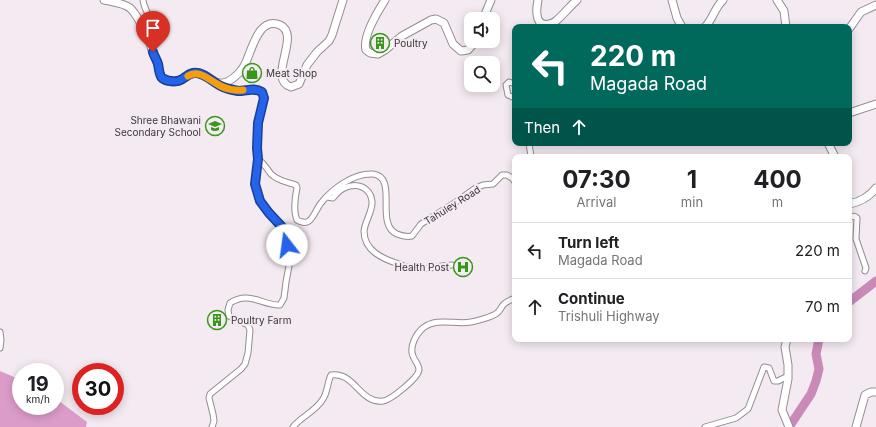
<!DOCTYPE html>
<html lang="en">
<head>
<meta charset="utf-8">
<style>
	body { margin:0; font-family:Inter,sans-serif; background:#f6f6f6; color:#202124; height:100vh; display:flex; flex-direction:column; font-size:15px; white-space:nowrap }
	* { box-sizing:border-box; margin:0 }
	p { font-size:13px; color:#757577 }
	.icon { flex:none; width:22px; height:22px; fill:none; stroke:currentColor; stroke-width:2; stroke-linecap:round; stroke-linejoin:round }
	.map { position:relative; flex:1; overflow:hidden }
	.details { position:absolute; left:512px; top:154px; width:340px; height:188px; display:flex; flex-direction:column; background:#fff; border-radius:8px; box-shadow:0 2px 10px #0003 }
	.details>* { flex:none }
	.banner { position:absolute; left:512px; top:24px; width:340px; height:122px; border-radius:8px; box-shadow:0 2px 10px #0003; background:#00695c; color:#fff; overflow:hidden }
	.controls { position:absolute; left:464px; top:12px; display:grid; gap:8px }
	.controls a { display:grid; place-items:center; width:36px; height:36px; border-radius:8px; background:#fff; box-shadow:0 2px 10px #0003; font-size:20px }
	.speed { position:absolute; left:12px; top:363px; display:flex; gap:8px; font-size:20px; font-weight:700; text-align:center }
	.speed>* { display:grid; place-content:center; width:52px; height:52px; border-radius:50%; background:#fff; box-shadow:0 2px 10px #0003; line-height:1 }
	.speed small { font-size:10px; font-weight:400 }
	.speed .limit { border:6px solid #d22; background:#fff; color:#111 }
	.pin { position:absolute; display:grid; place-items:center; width:34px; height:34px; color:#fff; margin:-41px -17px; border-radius:50% 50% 50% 0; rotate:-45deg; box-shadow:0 0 4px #0007 }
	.pin .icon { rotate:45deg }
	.me { position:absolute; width:44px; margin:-22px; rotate:345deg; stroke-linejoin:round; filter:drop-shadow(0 0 3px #0008) }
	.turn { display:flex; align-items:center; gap:14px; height:84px; padding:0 12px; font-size:18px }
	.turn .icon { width:52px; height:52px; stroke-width:2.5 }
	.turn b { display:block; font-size:28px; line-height:34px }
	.then { display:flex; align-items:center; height:38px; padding:0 12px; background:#0003; gap:8px; font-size:15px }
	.eta { display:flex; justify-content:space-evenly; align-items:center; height:68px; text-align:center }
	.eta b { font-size:24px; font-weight:700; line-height:28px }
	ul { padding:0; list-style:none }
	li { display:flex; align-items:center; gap:12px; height:56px; padding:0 12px; border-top:1px solid #e0e0e0 }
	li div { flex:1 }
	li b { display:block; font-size:15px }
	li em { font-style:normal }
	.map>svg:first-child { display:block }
</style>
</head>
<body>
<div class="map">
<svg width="876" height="427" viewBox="0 0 876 427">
	<rect width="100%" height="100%" fill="#f4eaf1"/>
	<!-- forest -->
	<path fill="#dc9cca" d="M0 371 21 380V406H55V398L87 422 86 427H0Z"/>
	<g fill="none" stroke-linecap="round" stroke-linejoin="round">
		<!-- river -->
		<path stroke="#c98ab8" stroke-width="9" d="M849 302 876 281
			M789 427 811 394 816 381 819 369 816 354 819 339"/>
		<defs>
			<path id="street" d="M143 0C144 12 157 24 153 37L149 39
				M515 84 509 82 506 85 508 95 515 98
				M529 143 531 157
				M258 159C265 164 266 168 271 174 278 181 287 182 296 185L297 188C295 198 293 211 297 220 301 222 305 224 309 221 314 217 317 208 321 203 332 189 353 173 373 174 399 177 374 224 397 234 402 236 407 237 412 236L421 224 456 202 474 189 483 185 493 184 502 175H507L512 178 515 182
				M327 197 333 198C336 194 340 190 344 188 357 182 370 187 372 201 373 211 365 221 364 231 364 251 383 259 399 264 405 267 412 269 419 269 430 269 441 265 452 265
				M849 218C852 216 855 216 857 218L856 239 866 268 865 271
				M0 332 1 340 0 348
				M212 427 214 421 213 414 209 398 210 394 241 369 245 364 248 353 250 330 248 325 229 316 228 310 230 303C249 290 263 306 280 305L284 298 286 282 289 266 288 249 283 228 269 213 260 201 255 183 258 159 257 148 258 123 264 98 262 92C250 85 231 96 216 83
				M293 427C302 416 316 411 323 399 328 391 327 383 331 375 354 371 360 404 383 401 391 400 418 378 419 370 419 364 414 360 413 356 409 347 416 334 423 328 437 317 455 325 471 322 476 321 492 317 497 313 500 311 501 307 504 304 507 301 511 300 515 298
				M705 427 736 418 748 409 764 367 769 368 774 381H778L788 376"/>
			<path id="secondary" d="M104 0C113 2 123 3 130 8 135 12 146 32 149 39 151 44 151 49 153 53 155 57 157 61 158 64 159 69 159 75 163 78 166 81 171 82 174 82 183 82 188 73 196 73 207 74 216 87 227 82 235 78 243 70 246 62 252 49 259 16 280 25 302 35 266 79 291 87L299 84 307 65 317 52 329 41 332 35 343 0
				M385 0C378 11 362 37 366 50L370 53 378 54 385 50 402 36 431 20 436 19 444 23 453 44 461 51 468 50 476 41
				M538 0C537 5 536 14 538 19 541 27 552 25 557 20 564 14 570 6 577 0
				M672 0 677 18 682 27
				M777 0 784 11 786 27
				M483 19 491 0
				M705 27C713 19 715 7 723 0
				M849 29 861 12 876 5
				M849 113 876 104
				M828 143 835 157
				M849 204C860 202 869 197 876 188
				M787 339 785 347 788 365V379L782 410 789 427
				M856 427 865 395 871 392H876"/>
		</defs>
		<!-- street casing -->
		<use href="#street" stroke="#958b92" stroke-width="7"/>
		<!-- secondary casing -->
		<use href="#secondary" stroke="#958b92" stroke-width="9"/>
		<!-- street -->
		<use href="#street" stroke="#fff" stroke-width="5"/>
		<!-- secondary -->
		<use href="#secondary" stroke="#fff" stroke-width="7"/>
	</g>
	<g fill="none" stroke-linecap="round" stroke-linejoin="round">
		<defs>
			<path id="route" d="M153 52C154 56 157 60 158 64 159 68 159 75 162 78 165 80 168 81 171 81 183 83 184 75 193 73 204 71 214 84 223 87 228 89 233 90 238 91 247 91 254 87 262 92L264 98 258 123 257 148 258 159 255 184 260 201 269 213 283 228 287 245"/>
		</defs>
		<!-- route casing -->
		<use href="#route" stroke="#184099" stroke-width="10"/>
		<!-- route -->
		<use href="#route" stroke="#2563eb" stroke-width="7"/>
		<!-- slow -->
		<path stroke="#f59e0b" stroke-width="7" d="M188 76C199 69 209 80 219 85 225 89 236 91 243 90"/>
	</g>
	<!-- icons -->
	<defs>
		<symbol id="building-ring" viewBox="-11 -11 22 22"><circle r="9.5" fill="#f4eaf1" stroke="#36971a" stroke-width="1.5"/><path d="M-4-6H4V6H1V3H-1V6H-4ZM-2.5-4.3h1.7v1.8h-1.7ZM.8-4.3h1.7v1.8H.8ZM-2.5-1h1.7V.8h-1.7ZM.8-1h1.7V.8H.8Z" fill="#36971a"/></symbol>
		<symbol id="shop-ring" viewBox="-11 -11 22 22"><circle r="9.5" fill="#f4eaf1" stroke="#36971a" stroke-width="1.5"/><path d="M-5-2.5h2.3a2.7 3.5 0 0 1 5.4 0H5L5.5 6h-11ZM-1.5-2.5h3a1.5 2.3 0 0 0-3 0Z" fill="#36971a"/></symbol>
		<symbol id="school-ring" viewBox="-11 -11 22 22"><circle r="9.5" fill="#f4eaf1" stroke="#36971a" stroke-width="1.5"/><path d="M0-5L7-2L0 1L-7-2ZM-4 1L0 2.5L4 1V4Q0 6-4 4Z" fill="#36971a"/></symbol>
		<symbol id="hospital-ring" viewBox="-11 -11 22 22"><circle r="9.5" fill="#f4eaf1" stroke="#36971a" stroke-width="1.5"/><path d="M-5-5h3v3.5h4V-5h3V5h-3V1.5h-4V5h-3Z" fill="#36971a"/></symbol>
	</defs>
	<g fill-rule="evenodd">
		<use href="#building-ring" x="369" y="32" width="22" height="22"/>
		<use href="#shop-ring" x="241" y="62" width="22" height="22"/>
		<use href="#school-ring" x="204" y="115" width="22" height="22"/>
		<use href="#hospital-ring" x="452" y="256" width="22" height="22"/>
		<use href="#building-ring" x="206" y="309" width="22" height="22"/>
	</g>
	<g text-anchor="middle" stroke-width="4" stroke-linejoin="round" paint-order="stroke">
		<!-- poi labels -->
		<g font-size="10" fill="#3a3639" stroke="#f4eaf1" text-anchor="start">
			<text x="394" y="47">Poultry</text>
			<text x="266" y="77">Meat Shop</text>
			<text x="201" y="124" text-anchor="end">Shree Bhawani<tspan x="201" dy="12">Secondary School</tspan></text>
			<text x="449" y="271" text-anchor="end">Health Post</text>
			<text x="231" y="324">Poultry Farm</text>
		</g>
		<!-- street labels -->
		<g font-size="10" fill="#3a3639" stroke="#f4eaf1">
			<text transform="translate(452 205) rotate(-32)" y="4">Tahuley Road</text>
		</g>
	</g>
</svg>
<div class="controls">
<a><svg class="icon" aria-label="sound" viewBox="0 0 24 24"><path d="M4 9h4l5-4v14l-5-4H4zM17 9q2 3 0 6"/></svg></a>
<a><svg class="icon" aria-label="search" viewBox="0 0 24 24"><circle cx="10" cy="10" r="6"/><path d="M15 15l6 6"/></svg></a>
</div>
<div class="speed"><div>19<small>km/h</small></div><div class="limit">30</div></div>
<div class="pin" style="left:153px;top:52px;background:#d93025"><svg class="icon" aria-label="arrive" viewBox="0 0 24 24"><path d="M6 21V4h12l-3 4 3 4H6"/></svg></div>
<svg class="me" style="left:287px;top:245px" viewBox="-20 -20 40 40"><circle r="19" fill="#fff"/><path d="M0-13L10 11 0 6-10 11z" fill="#2563eb"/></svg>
<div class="banner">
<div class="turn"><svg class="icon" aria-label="left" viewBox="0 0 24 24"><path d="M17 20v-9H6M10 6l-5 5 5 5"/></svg><div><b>220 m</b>Magada Road</div></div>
<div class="then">Then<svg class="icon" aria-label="ahead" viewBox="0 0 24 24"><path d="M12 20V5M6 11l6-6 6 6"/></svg></div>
</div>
<section class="details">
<div class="eta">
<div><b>07:30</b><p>Arrival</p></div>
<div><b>1</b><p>min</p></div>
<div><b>400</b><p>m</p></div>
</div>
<ul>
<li><svg class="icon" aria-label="left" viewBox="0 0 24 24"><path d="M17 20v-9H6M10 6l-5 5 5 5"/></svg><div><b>Turn left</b><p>Magada Road</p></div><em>220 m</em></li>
<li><svg class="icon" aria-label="ahead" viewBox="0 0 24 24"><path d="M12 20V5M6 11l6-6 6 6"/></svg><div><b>Continue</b><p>Trishuli Highway</p></div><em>70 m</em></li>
</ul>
</section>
</div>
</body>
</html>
